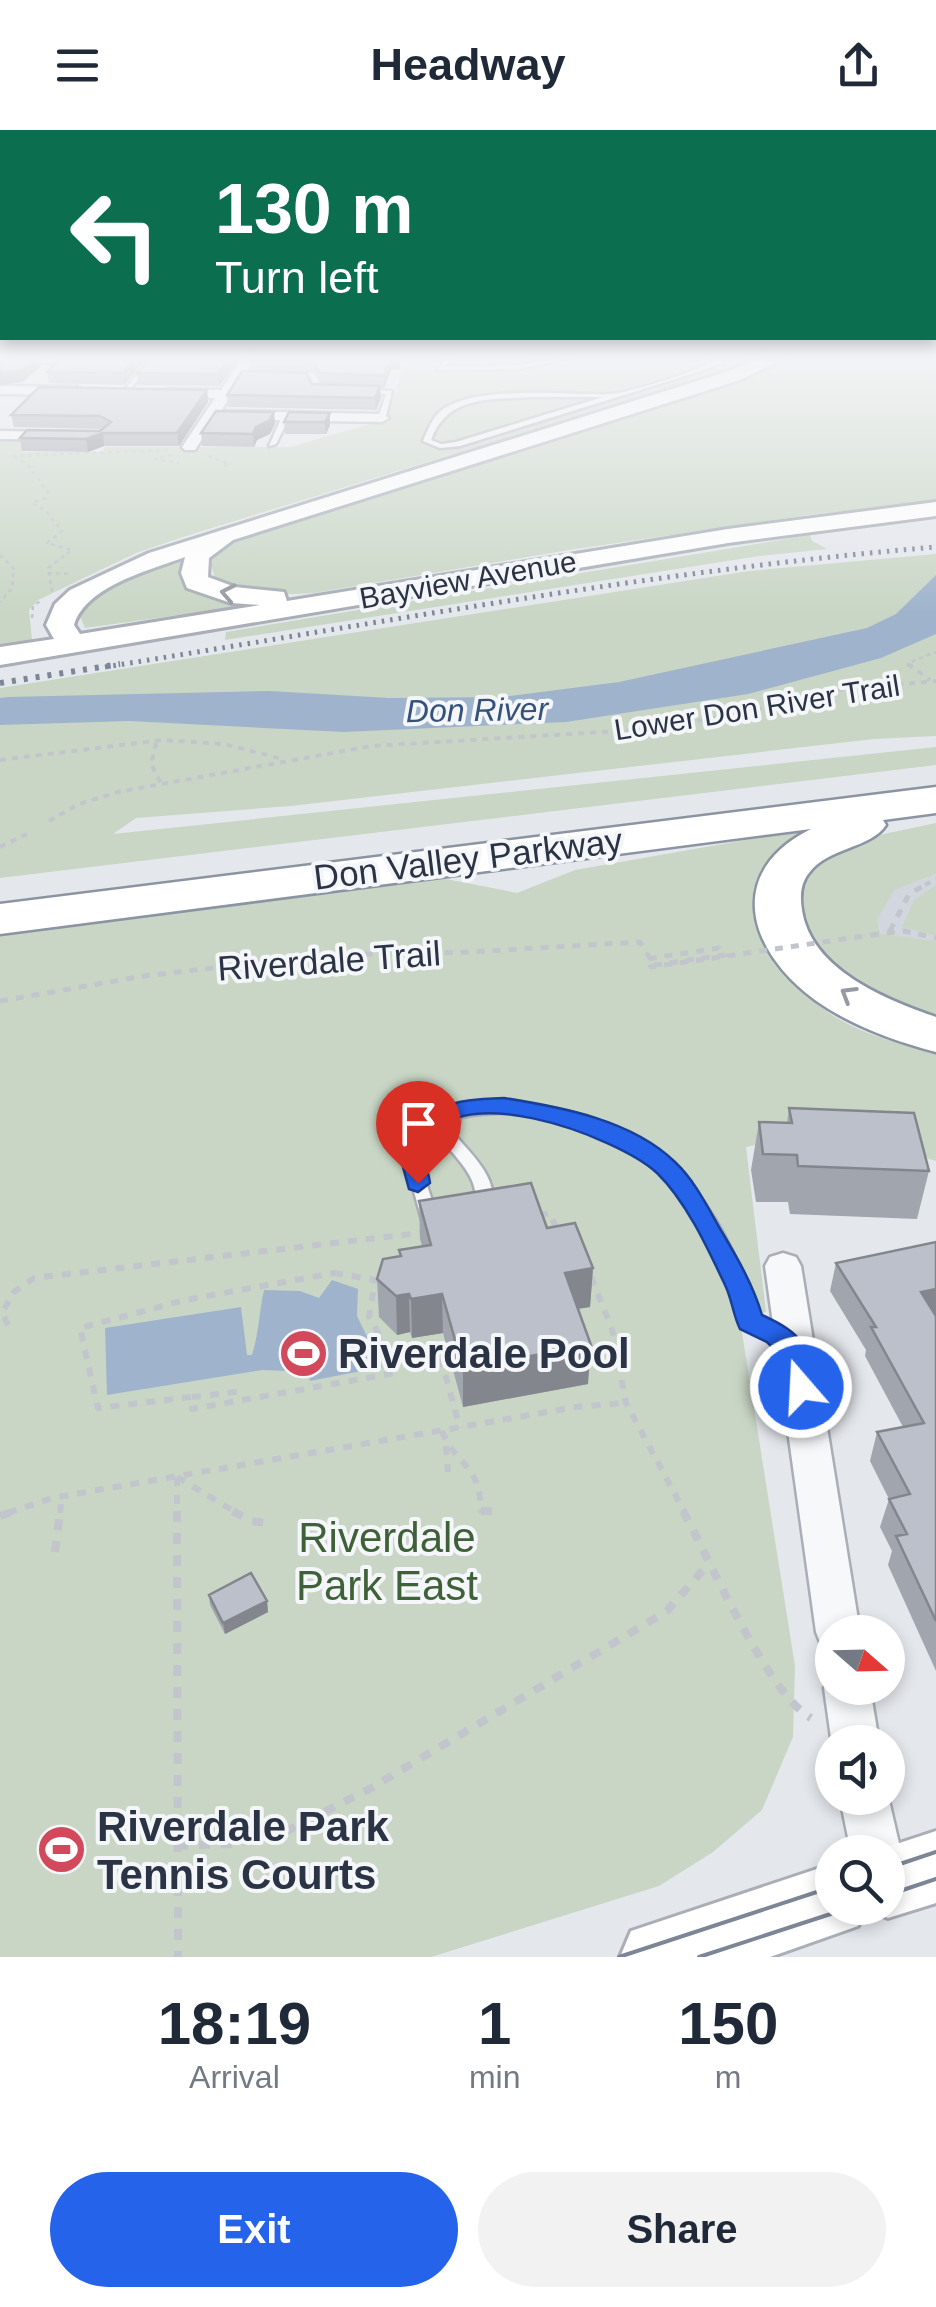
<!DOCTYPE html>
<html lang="en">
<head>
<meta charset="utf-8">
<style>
	body { margin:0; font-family:Helvetica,sans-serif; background:#f2f2f3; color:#1f2937; height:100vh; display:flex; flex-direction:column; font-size:38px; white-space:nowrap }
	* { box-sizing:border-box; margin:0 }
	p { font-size:32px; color:#747a83 }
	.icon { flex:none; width:55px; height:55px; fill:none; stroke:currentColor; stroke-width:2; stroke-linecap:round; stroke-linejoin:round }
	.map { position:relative; height:1827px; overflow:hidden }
	.drawer { display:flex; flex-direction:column; background:#fff; flex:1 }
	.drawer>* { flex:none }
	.banner { position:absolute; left:0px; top:0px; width:938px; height:210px; box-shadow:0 5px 15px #0003; background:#0b6e4f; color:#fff; overflow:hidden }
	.needle { width:65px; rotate:110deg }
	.fabs { position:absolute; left:815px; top:1485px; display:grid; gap:20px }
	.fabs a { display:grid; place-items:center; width:90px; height:90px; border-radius:50%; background:#fff; box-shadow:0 5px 15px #0003; font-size:50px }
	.pin { position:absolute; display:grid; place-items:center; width:85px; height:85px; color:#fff; margin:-102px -42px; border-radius:50% 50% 50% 0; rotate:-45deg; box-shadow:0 0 10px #0007 }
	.pin .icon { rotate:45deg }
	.me { position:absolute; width:110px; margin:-55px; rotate:341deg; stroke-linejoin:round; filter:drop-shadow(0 0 8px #0008) }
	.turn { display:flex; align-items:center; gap:35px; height:210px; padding:0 50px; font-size:45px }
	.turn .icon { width:130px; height:130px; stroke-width:2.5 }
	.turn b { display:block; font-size:70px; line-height:85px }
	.eta { display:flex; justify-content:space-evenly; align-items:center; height:170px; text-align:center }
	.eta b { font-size:60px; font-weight:800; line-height:70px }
	.button { display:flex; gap:20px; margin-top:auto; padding:20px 50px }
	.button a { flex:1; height:115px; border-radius:60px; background:#2563eb; color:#fff; font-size:40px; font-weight:800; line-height:115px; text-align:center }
	.button a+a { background:#f2f2f3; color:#1f2937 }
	header { display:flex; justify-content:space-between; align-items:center; height:130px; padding:0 50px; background:#fff; font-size:45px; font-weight:800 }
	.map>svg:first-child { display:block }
</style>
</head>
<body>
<header><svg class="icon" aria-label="menu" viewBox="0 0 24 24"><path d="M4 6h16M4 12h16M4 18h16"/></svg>Headway<svg class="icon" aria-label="share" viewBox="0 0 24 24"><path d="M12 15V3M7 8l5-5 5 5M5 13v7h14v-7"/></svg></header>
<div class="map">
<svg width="936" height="1827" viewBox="0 0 936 1827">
	<rect width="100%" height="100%" fill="#e4e7ec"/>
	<!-- built -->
	<path fill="#d2d6de" d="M936 744V859L885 815 877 790 895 760Z"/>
	<!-- green -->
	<path fill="#c9d6c5" d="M408 227H756L739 236 186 406 136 423 38 470 29 480 32 510 0 515V307L34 308 22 322H102L105 317H290L384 290Z
		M793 227H936V371L808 385 569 420 314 463 268 465 217 454 209 429 213 421 229 409 747 249Z
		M810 405 812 411 827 419 759 426 225 510 226 502Z
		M936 424V606L874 609 291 676 136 688 113 704 936 617V635L0 748V558L749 441Z
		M187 426 179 445 182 451C199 466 223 462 238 477L85 498 79 484C101 451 151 438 187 426Z
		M936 693V744L895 760 877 790 881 804 936 811V894C871 868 772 819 811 735L851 711Z
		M825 696C752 721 731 767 780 830 792 847 805 864 821 877 854 903 897 913 936 923V1031C879 1011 805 1004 746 1017L766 1182 740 1190 795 1536 793 1607 762 1680 713 1722 659 1756 431 1827H0V805L441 748 517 763 575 740Z
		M936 755V806L902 797 914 770Z"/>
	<!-- water -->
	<path fill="#9fb4cc" d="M936 445V504L881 528 748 564 566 592 344 602 129 591 0 595V568L8 567 270 561 389 568 503 567 619 552 867 498 896 484Z
		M332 1150 358 1159 357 1186 382 1237 310 1251 300 1203 287 1207 292 1237 288 1241 262 1240 107 1265 105 1198 241 1177 247 1225H252C259 1203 259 1182 264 1160L300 1161 319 1168Z"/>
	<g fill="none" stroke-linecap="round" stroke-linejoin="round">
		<defs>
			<path id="lane" d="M0 227 60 229 63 231 60 233 0 231Z
				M152 227H158L126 263H122Z
				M448 227H454L445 237 519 235 562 227H573L519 239 437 240Z
				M720 227H726L722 233 698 242 460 316 440 318 423 311C428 299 433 286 443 279 482 254 567 266 611 264 629 263 708 238 720 227ZM529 267H603L456 312 441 314 431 310C447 266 488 270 529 267Z
				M361 260 392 261 385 290 378 288 386 264 359 263Z
				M283 284 290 286 276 314 269 316Z
				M508 972C651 984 715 1055 758 1187 774 1194 789 1200 798 1216L796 1221 789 1223 782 1221 770 1209 743 1196C737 1182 733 1167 728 1153 719 1131 709 1110 698 1091 648 1007 556 970 461 987L455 1005C474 1027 503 1053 489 1083H477L474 1079C483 1049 455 1028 439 1006L443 994C407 1020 427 1051 437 1086L434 1090H422L404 1026C418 977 464 974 508 972Z"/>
			<path id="street" d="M243 227H255L221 281 382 284 389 288 382 292 215 289 195 320H185L182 317 215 268 168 267 161 263 168 259 221 260Z
				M0 256 77 257 84 261 77 265 0 264Z
				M0 301 62 302 69 306 62 310 0 309Z
				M783 1123 796 1127 801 1136 860 1502H832V1520L822 1517 816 1502 765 1136 770 1127Z
				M832 1542V1558H870L879 1612 832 1615 824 1558Z
				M888 1666 901 1722 894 1740 888 1742V1722H851L840 1668Z"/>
			<path id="secondary" d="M764 227H788L740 250 233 410 209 428 208 447 235 457 284 462 287 471 728 399 936 372V386L728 413 0 535V517L54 509 46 495 55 474 70 460 149 423 726 242ZM185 427 181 443 187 458 231 473 260 475 80 504 74 495C86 456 150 440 185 427Z
				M936 1701V1773L888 1788 865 1779 858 1796 770 1827H620L631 1801 832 1734V1778H888V1722H872Z"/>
			<path id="highway" d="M936 657V683L883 690 886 695C870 719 828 717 809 743 800 754 800 767 802 780 811 840 887 870 936 887V922C894 911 850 895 815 870 748 821 724 742 811 699L0 804V774Z"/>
		</defs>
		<!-- lane casing -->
		<use href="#lane" stroke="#a9aeb7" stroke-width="5"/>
		<!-- street casing -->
		<use href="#street" stroke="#a9aeb7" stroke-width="5"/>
		<!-- secondary casing -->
		<use href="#secondary" stroke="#a9aeb7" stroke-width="6"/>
		<!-- highway casing -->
		<use href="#highway" stroke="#8b94a3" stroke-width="5"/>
		<!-- path-far4 -->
		<path stroke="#c2c5cb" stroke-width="2.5" stroke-dasharray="4 4" stroke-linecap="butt" d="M172 325 155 329 179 333
			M12 326 168 320
			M208 326 229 334 221 338
			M14 327 27 334 48 362 46 368 32 373 45 380 62 401 47 413 72 420 48 438 52 462
			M0 425 14 439 12 458 0 472
			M48 443 70 444
			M32 488 33 476 43 469
			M908 537V533L936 522"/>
		<!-- path-far3 -->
		<path stroke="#c2c5cb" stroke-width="4" stroke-dasharray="6 6" stroke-linecap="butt" d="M908 534 930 550
			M156 613 151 634 161 653
			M0 630 162 610 224 614 282 629
			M49 691 79 674 118 662 371 616 654 599 776 576 816 562 936 551
			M0 717 29 703
			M925 755 936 749"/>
		<!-- path-far2 -->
		<path stroke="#c2c5cb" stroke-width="5" stroke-dasharray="8 8" stroke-linecap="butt" d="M890 801 909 764 929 753
			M871 805 904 801 936 808
			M0 871 144 846 320 825 469 822 640 812 654 835"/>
		<!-- path-far1 -->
		<path stroke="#c2c5cb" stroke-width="6" stroke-dasharray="9 9" stroke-linecap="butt" d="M539 1085 550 1083 557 1100
			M334 1143 375 1150 369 1187 393 1228 395 1243 192 1279 191 1267 98 1278 80 1198 185 1170Z
			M591 1147 612 1199 626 1273 685 1383
			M8 1195 2 1183 14 1162 34 1148 420 1103
			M394 1228 438 1219 460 1298
			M192 1267 244 1261
			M442 1301C457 1338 480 1332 481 1381H495
			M446 1316 448 1342
			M177 1347V1383
			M177 1347 237 1383
			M8 1383 52 1368 576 1277 626 1273
			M60 1383 62 1366"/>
		<!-- path -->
		<path stroke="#c2c5cb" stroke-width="8" stroke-dasharray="11 11" stroke-linecap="butt" d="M177 1381 178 1827
			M233 1381 250 1391 274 1394
			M481 1381H495
			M683 1381C710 1430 767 1563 811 1588
			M0 1386 15 1381
			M55 1422 60 1381
			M177 1716 233 1714 281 1704 373 1657 667 1481 710 1432"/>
		<!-- lane -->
		<use href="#lane" fill="#f7f8fa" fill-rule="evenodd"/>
		<!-- street -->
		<use href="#street" fill="#f7f8fa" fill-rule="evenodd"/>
		<!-- secondary -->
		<use href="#secondary" fill="#fff" fill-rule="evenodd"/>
		<!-- highway -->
		<use href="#highway" fill="#fff" fill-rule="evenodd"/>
		<!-- tram -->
		<path stroke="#7d8696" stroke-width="4" d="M888 1738 936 1722
			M888 1765 936 1749
			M619 1827 832 1757
			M699 1827 849 1778"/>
		<!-- rail-far1 -->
		<path stroke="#7d8696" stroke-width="5" stroke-dasharray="2.5 6" stroke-linecap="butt" d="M105 537C381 493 657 440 936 417"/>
		<!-- rail -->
		<path stroke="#7d8696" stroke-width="6" stroke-dasharray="4 8" stroke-linecap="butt" d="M0 553 120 534"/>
		<!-- path-bridge -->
		<path stroke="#c2c5cb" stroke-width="5" stroke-dasharray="8 8" stroke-linecap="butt" d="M654 835 725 825 719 818 647 829 651 837 871 805"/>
	</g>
	<!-- wall -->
	<path fill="#a1a5ae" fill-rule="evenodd" d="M62 227H148L124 255 49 253 47 242Z
		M241 227 219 256 138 255 137 243Z
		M400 228V239L391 240 384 258H380L381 268 376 280 228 277 227 265 250 242 249 231ZM306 243H314L321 254H312Z
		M207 260 208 272 179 316H104L88 322 22 321 20 308 100 301 103 299 14 297 11 285Z
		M330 283V295L326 304H285L284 292Z
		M275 294 270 304 257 310 254 317 202 316 201 303Z
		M789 978 929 1041 917 1089 790 1084 788 1072H756L751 1040 759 992 787 993Z
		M419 1071 547 1098 593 1138 590 1177 578 1179 588 1254 463 1277 443 1203 412 1208 410 1202 397 1205 379 1187 377 1149 400 1127 399 1120 422 1116 420 1109Z
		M936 1112V1541L888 1435 892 1421 880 1397 889 1369 870 1331 877 1302 903 1297 865 1226 866 1220 830 1161 836 1133Z
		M209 1465 267 1471 268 1482 225 1504 210 1475Z"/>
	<!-- shaded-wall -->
	<path fill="#83868d" d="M37 227H39L41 236 23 252 0 255V243Z
		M136 227H148L124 255 123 243Z
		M231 227H241L219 256 218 244Z
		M400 228V239L391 240 384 258V246L391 229Z
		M380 256 381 268 376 280 375 268Z
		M207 260 208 272 179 316 177 303Z
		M274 282 275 294 270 304 257 310 254 317 253 304 256 297Z
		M330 283V295L326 304 325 292Z
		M103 303 104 316 88 322 86 309Z
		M593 1138 590 1177 562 1181 565 1143Z
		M936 1159V1186L921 1162Z
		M409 1164 410 1202 397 1205 396 1166Z
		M442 1164 443 1203 412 1208 411 1169Z
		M591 1215 588 1254 463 1277V1238Z
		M267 1471 268 1482 225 1504 223 1493Z"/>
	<!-- building -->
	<path fill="#bbc0ca" stroke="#83868d" stroke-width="2.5" d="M0 227H37L21 240 0 243Z
		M62 227H136L123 243 47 242Z
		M152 227H231L218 244 137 243Z
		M252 227H344L400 228 391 229 384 246 320 243 313 232 249 231Z
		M242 241 306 243 312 254 380 256 375 268 227 265Z
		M39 257 207 260 177 303H103L86 309 20 308 27 300 100 301 111 292 100 286 11 285Z
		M216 281 274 282 269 291 256 297 253 304 201 303Z
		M289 282 330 283 325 292H284Z
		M789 978 914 983 929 1041 798 1036 797 1025 763 1024 759 992 792 993Z
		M531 1053 547 1098 575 1093 593 1138 565 1143 591 1215 463 1238 442 1164 411 1169 409 1164 396 1166 377 1149 383 1129 401 1126 399 1120 431 1115 419 1071Z
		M936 1112V1159L921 1162 936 1186V1491L896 1406 907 1404 889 1369 910 1364 877 1302 924 1293 871 1197H876L836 1133Z
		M251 1443 267 1471 223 1493 209 1465Z"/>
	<!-- one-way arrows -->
	<defs><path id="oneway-chevron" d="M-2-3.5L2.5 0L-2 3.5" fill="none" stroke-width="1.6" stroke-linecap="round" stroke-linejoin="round" transform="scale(2.5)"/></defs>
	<g stroke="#959aa2">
		<use href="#oneway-chevron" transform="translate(228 463) rotate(-169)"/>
		<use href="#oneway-chevron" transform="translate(848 864) rotate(-149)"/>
	</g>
	<!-- sky -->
	<linearGradient id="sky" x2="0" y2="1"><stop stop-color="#8bb4dd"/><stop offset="0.47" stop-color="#f3f4f6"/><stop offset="1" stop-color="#f3f4f6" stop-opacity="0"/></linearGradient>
	<rect width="936" height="482" fill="url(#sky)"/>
	<!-- route -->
	<path fill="#2563eb" stroke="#184099" stroke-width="2.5" d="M504 968C561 977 632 990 675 1032 696 1052 708 1078 722 1102 738 1129 753 1155 762 1185 803 1204 808 1214 815 1257L811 1265 801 1269 790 1265 782 1227 767 1212 740 1199C733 1185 732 1169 725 1155 708 1119 686 1071 657 1043 619 1007 442 940 425 1023 424 1032 429 1044 430 1053L418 1062 409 1059 400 1026C423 974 451 970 504 968Z"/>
	<!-- icons -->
	<defs>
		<symbol id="stadium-disc" viewBox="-11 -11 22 22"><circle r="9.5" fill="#d1495b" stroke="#f4f6f9"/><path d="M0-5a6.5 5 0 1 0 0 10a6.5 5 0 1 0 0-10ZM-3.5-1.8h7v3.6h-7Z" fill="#fff"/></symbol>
	</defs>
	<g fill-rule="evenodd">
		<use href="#stadium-disc" x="276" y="1196" width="55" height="55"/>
		<use href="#stadium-disc" x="34" y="1692" width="55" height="55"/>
	</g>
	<g text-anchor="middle" stroke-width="8" stroke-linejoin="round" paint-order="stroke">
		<!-- far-street labels -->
		<g font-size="30" fill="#2b3445" stroke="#f4f6f9">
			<text transform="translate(468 450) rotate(-10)" y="10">Bayview Avenue</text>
			<text transform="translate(757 578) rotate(-9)" y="10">Lower Don River Trail</text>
		</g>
		<!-- far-water labels -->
		<g font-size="32" font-style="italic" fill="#34527a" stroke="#f4f6f9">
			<text transform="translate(477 580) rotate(-1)" y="11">Don River</text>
		</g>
		<!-- street labels -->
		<g font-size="35" fill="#2b3445" stroke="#f4f6f9">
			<text transform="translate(468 729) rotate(-7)" y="12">Don Valley Parkway</text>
			<text transform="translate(329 831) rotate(-4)" y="12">Riverdale Trail</text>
		</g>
		<!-- near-poi labels -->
		<g font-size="42" font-weight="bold" fill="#2b3445" stroke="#f4f6f9" text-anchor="start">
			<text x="338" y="1238">Riverdale Pool</text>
			<text x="97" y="1711">Riverdale Park<tspan x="97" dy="48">Tennis Courts</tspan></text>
		</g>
		<!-- near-park labels -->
		<g font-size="42" fill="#3f6138" stroke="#f4f6f9">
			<text x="387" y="1422">Riverdale<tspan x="387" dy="48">Park East</tspan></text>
		</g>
	</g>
</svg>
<div class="fabs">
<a><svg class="needle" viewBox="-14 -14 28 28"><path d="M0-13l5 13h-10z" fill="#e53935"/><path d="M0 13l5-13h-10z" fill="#747a83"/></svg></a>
<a><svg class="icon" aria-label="sound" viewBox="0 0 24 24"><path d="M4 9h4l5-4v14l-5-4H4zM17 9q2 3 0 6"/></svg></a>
<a><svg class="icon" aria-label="search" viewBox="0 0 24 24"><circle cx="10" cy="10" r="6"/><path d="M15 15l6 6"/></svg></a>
</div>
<div class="pin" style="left:418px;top:1053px;background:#d93025"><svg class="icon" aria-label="arrive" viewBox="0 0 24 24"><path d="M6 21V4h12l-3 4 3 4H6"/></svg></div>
<svg class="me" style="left:801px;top:1257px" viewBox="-20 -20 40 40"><circle r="17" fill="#2563eb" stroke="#fff" stroke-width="3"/><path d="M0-11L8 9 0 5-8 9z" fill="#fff"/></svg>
<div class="banner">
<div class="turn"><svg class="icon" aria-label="left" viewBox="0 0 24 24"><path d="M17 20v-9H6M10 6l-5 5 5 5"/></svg><div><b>130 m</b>Turn left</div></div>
</div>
</div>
<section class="drawer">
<div class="eta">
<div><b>18:19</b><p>Arrival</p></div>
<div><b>1</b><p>min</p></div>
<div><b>150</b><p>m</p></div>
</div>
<div class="button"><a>Exit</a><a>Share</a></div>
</section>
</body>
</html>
